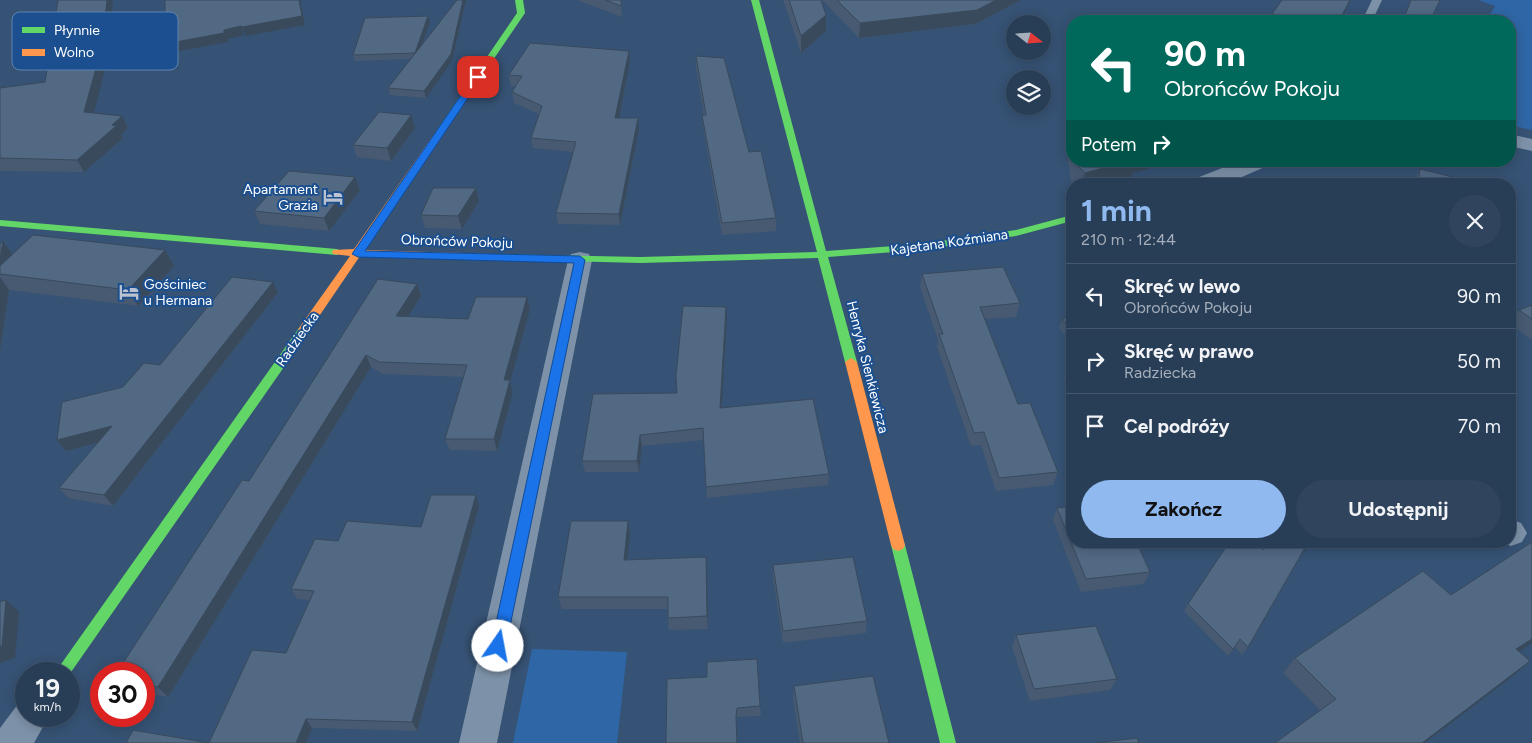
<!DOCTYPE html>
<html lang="pl">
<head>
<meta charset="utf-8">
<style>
	body { margin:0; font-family:Figtree,sans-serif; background:#30455d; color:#f1f3f6; height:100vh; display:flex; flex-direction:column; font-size:19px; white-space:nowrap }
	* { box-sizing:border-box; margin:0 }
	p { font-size:16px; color:#a5aeba }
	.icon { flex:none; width:28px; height:28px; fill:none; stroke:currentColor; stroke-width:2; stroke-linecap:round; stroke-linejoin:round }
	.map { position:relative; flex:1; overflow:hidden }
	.details { position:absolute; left:1066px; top:178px; width:450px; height:370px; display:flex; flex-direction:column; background:#283e57; border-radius:20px; box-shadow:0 2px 12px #0003,0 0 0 1px #44576d }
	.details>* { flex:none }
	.hud { position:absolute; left:1066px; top:15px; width:450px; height:152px; border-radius:20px; box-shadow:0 2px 12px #0003,0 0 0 1px #44576d; background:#00695c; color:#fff; overflow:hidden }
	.needle { width:32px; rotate:107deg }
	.buttons { position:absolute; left:1006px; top:15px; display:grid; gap:10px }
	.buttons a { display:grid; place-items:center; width:45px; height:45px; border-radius:50%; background:#283e57; box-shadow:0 2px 12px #0003,0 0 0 1px #44576d; font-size:25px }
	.speed { position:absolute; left:15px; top:662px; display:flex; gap:10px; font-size:25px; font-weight:700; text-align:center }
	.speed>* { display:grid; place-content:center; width:65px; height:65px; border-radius:50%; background:#283e57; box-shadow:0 2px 12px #0003,0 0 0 1px #44576d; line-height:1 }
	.speed small { font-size:12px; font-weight:400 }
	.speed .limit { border:8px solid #d22; background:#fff; color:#111 }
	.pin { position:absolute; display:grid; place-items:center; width:42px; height:42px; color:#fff; margin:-21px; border-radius:10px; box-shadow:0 2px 8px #0006 }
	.me { position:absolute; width:55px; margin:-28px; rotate:12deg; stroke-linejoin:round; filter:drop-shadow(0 0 4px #0008) }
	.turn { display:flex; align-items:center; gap:18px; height:105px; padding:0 15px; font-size:22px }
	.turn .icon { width:65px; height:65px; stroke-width:2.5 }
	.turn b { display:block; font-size:35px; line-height:42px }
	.then { display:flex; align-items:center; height:48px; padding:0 15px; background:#0003; gap:10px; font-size:19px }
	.round { display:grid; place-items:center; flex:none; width:52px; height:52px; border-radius:26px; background:#30455d }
	.head { display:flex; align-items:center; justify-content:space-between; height:85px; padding:0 15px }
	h1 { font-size:30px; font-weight:700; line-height:38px; color:#90b9f0 }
	.primary-button { display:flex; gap:10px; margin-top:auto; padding:10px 15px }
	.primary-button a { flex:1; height:58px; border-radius:30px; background:#90b9f0; color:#111; font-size:20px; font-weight:700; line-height:58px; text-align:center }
	.primary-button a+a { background:#30455d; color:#f1f3f6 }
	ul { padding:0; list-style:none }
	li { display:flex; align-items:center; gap:15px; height:65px; padding:0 15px; border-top:1px solid #44576d }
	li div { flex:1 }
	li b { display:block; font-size:19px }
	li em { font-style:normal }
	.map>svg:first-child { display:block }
</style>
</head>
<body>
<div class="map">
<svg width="1532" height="743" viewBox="0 0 1532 743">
	<rect width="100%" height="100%" fill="#365274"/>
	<!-- green -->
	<path fill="#2f66a5" d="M1479 0H1532V130L1510 125V21H1486L1495 6Z
		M532 649 627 652 617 743H513Z"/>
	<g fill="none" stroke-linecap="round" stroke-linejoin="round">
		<!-- lane -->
		<path fill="#7d92a8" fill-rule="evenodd" d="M1372 0H1382L1372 21H1362Z"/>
		<!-- street -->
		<path fill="#7d92a8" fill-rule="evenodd" d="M1510 134 1532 139V151L1510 146Z
			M1240 161H1270L1267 166 1226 184H1191L1194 179Z
			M580 252 589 254 592 260 497 743H459L568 260 571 254Z
			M1510 519 1521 523 1527 533 1522 542 1511 546 1499 541H1510Z
			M26 700V716H49L34 743H0V728L18 704Z"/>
		<!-- fast -->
		<path fill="#63d668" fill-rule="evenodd" d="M515 0H523L525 13 438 141H432L431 139 517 13Z
			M751 0H759L826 251 921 244 1016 230 1072 215V221L1016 236 921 250 828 257 857 362 851 366 845 362 818 258 640 263 490 259 489 257 490 255 494 254 640 257 817 252Z
			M0 220 337 249 342 252 337 255 0 226Z
			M303 327 307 328 308 331 307 334 69 675 54 674 299 328Z
			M898 539 903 541 905 545 956 743H940L891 545 893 541Z"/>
		<!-- slow -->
		<path fill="#ff974d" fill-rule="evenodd" d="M435 136 439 139 364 250 494 254 498 255 499 257 498 259 360 256 307 334H299L298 331 299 328 350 256 333 254 332 252 333 250 354 249 432 137Z
			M851 358 857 362 905 545 903 549 898 551 893 549 891 545 845 362Z"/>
	</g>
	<!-- wall -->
	<path fill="#475a72" d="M58 0H113L108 57 93 113 122 116 128 128 121 135 123 138 84 172 0 171V88L45 82Z
		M457 0H466L452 61 426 98 390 95 388 88 411 59 355 61 353 55 430 22 422 45Z
		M577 0H621L622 17Z
		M783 0H821L826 15V31L801 53Z
		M822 0H1021L975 24 859 38Z
		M1282 0 1340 21H1269L1272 14Z
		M629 51 630 62 619 118 639 129 620 225 558 224 556 213 573 152 533 148 531 138 539 114 514 103 512 92 516 86H511L509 75Z
		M696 56 749 152 776 218V231L722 235 703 127 702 115H704L696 67Z
		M415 128 391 161 357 157 353 145Z
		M1070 128H1072V161H1175L1133 173 1131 177 1107 184H1072L1071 182 1066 146Z
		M1420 169 1477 184H1412Z
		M355 177 360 190 329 231 260 224 254 211Z
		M476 188 479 201 462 229 425 228 421 215Z
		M3 241 12 254 165 250 174 266 138 306 9 290 0 351V244Z
		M922 274 1020 303 1016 317 985 319 1018 404 1058 472 1053 485 996 491 981 445 971 446 937 347 938 340 920 287Z
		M417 284 421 296 408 317 468 319 527 297 530 309 510 382 513 392 497 451 450 450 445 439 464 377 383 374 371 367 168 697 144 693V674L249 481Z
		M278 292 113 506 68 498 59 488 97 443 66 451 57 440 123 387Z
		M1532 305V340L1510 324V322L1519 310Z
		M1072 316V344L1059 328 1062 319Z
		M727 318 721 408 829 474 828 485 707 498 704 440 642 446 639 472H585L582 461 677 393Z
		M1072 369V398L1064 379 1066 370Z
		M479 506 417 731 312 728 306 743 286 653 310 600 297 599 291 589 338 541 421 527Z
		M1057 508 1150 572 1144 584 1081 592 1053 520Z
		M628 521 630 534 627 560 706 557 707 569 708 629 669 630 668 618V609H562L558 597Z
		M1269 541H1317L1302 553 1248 647 1242 655 1235 647 1228 656 1184 611 1188 604 1263 550Z
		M1532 542V643L1519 652 1530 661 1513 676 1320 710 1283 673 1295 658 1451 595Z
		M773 565 867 621 866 633 783 643 773 578Z
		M1016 635 1117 679 1110 690 1030 701 1012 647Z
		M707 677 760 706 761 716 737 717 736 725Z
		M794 686 889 743H800L793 698Z"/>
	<!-- shaded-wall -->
	<path fill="#394a5c" d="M107 0H113L108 57 91 124 84 112Z
		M299 0H300L305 25 246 36 242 27Z
		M463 0H466L452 61 426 98 424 91Z
		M996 0H1021L975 24 859 38 860 23Z
		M1350 0H1351L1340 21H1339Z
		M826 15V31L801 53V36Z
		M428 16 430 22 417 59 415 53Z
		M241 26 244 35 228 39V42L169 53 165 44Z
		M629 51 630 62 617 128 615 118Z
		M411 115 415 128 391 161 387 148Z
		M122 116 128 128 121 135 123 138 84 172 77 160 112 125Z
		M638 118 639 129 620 225 619 214Z
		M1129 161H1175L1133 173 1131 177 1107 184H1082L1085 173Z
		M355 177 360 190 329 231 324 218Z
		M476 188 479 201 462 229 458 216Z
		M3 241 14 257 0 268V260Z
		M165 250 174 266 138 306 128 290Z
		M0 277 9 290 0 351Z
		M273 282 278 292 113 506 104 495Z
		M417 284 421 296 401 328 396 316Z
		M527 297 530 309 510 382 513 392 497 451 494 439 504 380Z
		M726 307 727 318 721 419 720 408Z
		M366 355 371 367 168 697 158 687Z
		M112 426 119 437 66 451 57 440Z
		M640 435 642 446 639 472 637 461Z
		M476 495 479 506 417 731 412 722Z
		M628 521 630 534 626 573 624 560Z
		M1312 541H1317L1301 554 1306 546Z
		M706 557 707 569 708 629 707 616Z
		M6 600 19 612 15 658 0 663V647Z
		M1532 639V643L1500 665 1516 649Z
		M1530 661 1513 676 1425 743H1422Z
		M306 719 312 728 306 743H296Z"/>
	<!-- building -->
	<path fill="#526984" stroke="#394a5c" d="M58 0H107L102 46 84 112 122 116 112 125 116 126 77 160 0 158V88L45 82Z
		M165 0H299L302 16 242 27 241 26 224 30V33L165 44Z
		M457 0H463L451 54 424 91 388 88Z
		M605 0H621V6Z
		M789 0H821L826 15 801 36Z
		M837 0H996L977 10 860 23Z
		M1282 0H1350L1339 21H1322L1303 17 1272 14Z
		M1411 0H1440L1430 21H1403Z
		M428 16 415 53 353 55 365 18Z
		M530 43 629 51 615 118H638L619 214 556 213 576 142 531 138 542 106 512 92 522 76 509 75Z
		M696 56 724 58 749 152 761 151 776 218 722 223 702 115H706Z
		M379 112 411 115 387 148 353 145Z
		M1070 128H1072V144Z
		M1075 161H1129L1085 173 1076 164Z
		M1420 169 1477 183V184H1418Z
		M289 171 355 177 324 218 254 211Z
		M433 188H476L458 216 421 215Z
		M33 235 165 250 128 290 0 274V266Z
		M3 241 0 260V244Z
		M1003 267 1020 303 980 307 1018 404 1030 403 1058 472 999 478 984 432 974 433 939 334H943L922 274Z
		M232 277 273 282 104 495 59 488 112 426 57 440 62 402 123 387 144 363 160 365Z
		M378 279 417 284 396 316 468 319 476 297H527L504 380H510L494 439H445L467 365 379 362 366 355 158 687 144 685V674H116L242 480 249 481Z
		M1532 305V319L1519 310Z
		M683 306 726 307 720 408 813 399 829 474 706 487 703 428 640 435 637 461H582L593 394 677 393 676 376Z
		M1072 316V332L1062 319Z
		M1072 369V383L1066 370Z
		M431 495H476L412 722 306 719 296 743H209L252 650 286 653 314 591 291 589 315 539 338 541 347 521 421 527Z
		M1072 506V541H1136L1150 572 1086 579 1057 508Z
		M571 521H628L624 560 706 557 707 616 668 618V597H558Z
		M1230 541H1255L1263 550 1269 541H1312L1306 546 1248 647 1240 639 1233 649 1188 604Z
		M1532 542V639L1516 649 1530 661 1422 743H1275L1336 699 1295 658 1423 571 1451 595Z
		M853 557 867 621 783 631 773 565Z
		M6 600 2 646 0 647V602Z
		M1096 626 1117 679 1034 689 1016 635Z
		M757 659 760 706 737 708 736 716 737 743H666L667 679 707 677V662Z
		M873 676 889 743H803L794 686Z
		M133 730 209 743H126Z
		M1137 738 1139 743H1096Z"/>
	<!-- route -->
	<path fill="#1a73e8" stroke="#114b97" d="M475 75 482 77 365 251 580 256 585 260 506 646 503 651 498 653 493 651 491 646 574 263 358 257 352 254Z"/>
	<!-- icons -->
	<defs>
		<symbol id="hotel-bare" viewBox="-9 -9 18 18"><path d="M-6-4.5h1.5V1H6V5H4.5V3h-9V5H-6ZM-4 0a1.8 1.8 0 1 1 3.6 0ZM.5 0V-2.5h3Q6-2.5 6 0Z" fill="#b9c2ce" stroke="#1b4f8f" stroke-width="2.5" paint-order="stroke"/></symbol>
	</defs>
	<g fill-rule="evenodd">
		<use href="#hotel-bare" x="319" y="183" width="28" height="28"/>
		<use href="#hotel-bare" x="115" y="278" width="28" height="28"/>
	</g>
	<g text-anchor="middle" stroke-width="4" stroke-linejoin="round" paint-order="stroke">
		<!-- poi labels -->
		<g font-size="14" fill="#fff" stroke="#1b4f8f" text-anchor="end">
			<text x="318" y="194">Apartament<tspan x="318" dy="16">Grazia</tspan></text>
			<text x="144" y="289" text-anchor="start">Gościniec<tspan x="144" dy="16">u Hermana</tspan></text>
		</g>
		<!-- street labels -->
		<g font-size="14" fill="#fff" stroke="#1b4f8f">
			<text transform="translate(457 241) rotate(2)" y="5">Obrońców Pokoju</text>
			<text transform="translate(949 242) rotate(-8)" y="5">Kajetana Koźmiana</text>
			<text transform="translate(297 339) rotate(-55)" y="5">Radziecka</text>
			<text transform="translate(868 367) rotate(76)" y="5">Henryka Sienkiewicza</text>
		</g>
	</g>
	<!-- legend -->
	<rect x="12" y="12" width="166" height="58" rx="8" fill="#1b4f8f" stroke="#5f84b1" stroke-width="1"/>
	<rect x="22" y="27" width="23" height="6" fill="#63d668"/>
	<rect x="22" y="49" width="23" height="7" fill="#ff974d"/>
	<g font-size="14" fill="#fff">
		<text x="54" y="35">Płynnie</text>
		<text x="54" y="57">Wolno</text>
	</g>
</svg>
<div class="buttons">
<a><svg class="needle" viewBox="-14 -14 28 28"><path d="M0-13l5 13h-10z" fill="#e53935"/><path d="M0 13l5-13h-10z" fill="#a5aeba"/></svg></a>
<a><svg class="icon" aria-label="layers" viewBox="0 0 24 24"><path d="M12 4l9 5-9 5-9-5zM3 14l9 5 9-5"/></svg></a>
</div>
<div class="speed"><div>19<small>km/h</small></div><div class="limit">30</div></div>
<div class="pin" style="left:478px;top:77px;background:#d93025"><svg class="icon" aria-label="arrive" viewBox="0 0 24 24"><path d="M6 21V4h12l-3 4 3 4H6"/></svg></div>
<svg class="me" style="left:498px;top:646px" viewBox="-20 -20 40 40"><circle r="19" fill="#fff"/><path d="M0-13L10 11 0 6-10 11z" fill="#1a73e8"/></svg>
<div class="hud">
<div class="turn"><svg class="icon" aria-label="left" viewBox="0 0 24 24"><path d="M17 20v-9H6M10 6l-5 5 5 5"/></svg><div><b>90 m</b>Obrońców Pokoju</div></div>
<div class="then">Potem<svg class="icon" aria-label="right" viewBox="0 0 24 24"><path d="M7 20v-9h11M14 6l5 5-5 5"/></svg></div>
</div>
<section class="details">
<div class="head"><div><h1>1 min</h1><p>210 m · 12:44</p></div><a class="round"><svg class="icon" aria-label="close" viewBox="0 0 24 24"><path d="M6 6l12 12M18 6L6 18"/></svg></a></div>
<ul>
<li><svg class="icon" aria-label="left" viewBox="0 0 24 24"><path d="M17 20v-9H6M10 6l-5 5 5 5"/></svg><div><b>Skręć w lewo</b><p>Obrońców Pokoju</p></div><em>90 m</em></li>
<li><svg class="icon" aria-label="right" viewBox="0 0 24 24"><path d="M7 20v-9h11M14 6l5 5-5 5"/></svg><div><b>Skręć w prawo</b><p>Radziecka</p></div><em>50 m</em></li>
<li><svg class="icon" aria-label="arrive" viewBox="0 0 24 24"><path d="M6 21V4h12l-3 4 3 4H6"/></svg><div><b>Cel podróży</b></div><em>70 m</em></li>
</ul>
<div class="primary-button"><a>Zakończ</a><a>Udostępnij</a></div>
</section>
</div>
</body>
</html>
